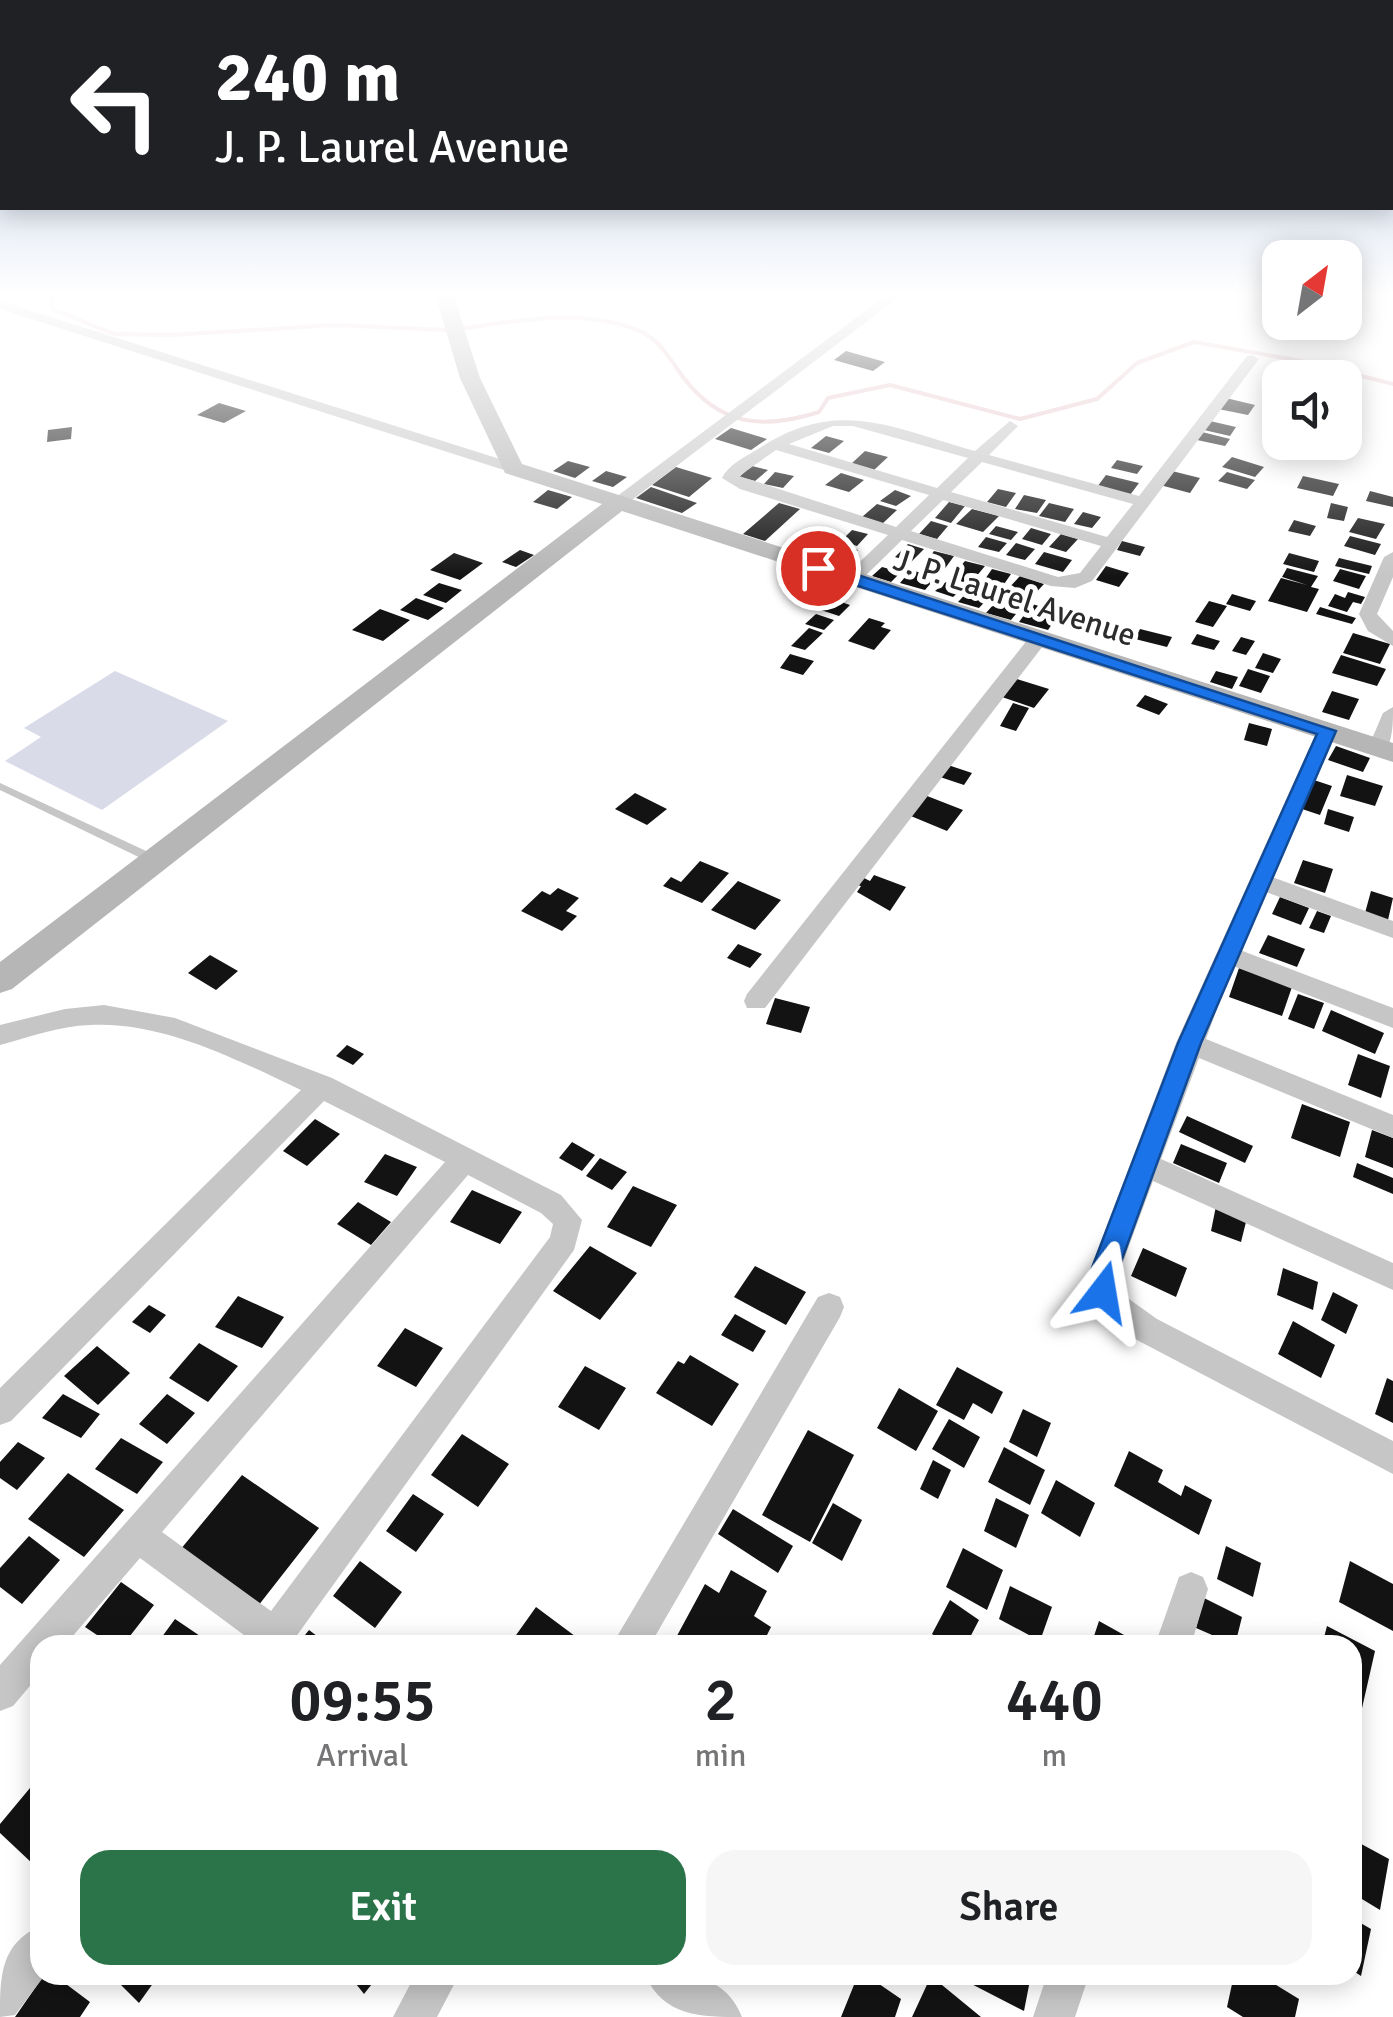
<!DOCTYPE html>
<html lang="en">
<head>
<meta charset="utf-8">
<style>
	body { margin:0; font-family:Signika,sans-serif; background:#f6f6f6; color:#202124; height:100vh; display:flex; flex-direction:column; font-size:38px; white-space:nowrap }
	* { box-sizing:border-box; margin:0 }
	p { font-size:32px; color:#757577 }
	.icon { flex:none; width:55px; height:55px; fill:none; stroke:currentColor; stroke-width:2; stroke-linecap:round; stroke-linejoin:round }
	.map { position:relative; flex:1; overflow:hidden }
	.sheet { position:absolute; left:30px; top:1635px; width:1332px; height:350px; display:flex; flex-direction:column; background:#fff; border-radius:30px; box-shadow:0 5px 25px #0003 }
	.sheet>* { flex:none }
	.hud { position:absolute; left:0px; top:0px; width:1395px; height:210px; box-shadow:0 5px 25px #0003; background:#202124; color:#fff; overflow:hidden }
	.needle { width:65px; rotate:31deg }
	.controls { position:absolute; left:1262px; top:240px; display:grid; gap:20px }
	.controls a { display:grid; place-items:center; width:100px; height:100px; border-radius:20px; background:#fff; box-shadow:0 5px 25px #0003; font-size:50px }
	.pin { position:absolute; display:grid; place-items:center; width:85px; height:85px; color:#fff; margin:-42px; border:5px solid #fff; border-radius:50%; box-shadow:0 2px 10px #0007 }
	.me { position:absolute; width:110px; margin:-55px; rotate:14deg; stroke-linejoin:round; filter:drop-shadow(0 0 8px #0008) }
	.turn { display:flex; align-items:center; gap:35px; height:210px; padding:0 50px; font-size:45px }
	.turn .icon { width:130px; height:130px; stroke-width:2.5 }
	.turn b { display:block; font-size:70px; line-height:85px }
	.eta { display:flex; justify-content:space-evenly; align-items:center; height:170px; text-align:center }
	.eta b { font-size:60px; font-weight:600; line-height:70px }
	.primary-button { display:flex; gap:20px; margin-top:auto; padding:20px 50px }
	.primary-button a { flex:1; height:115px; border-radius:30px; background:#2b7348; color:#fff; font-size:40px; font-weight:600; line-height:115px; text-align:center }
	.primary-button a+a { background:#f6f6f6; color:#202124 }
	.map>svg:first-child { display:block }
</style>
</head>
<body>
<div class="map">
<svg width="1393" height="2017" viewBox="0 0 1393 2017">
	<rect width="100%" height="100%" fill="#fff"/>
	<!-- green -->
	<path fill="#dadbe9" d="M115 671 228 721 102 810 5 761 41 737 24 728Z"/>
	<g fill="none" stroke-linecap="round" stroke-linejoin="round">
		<!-- stream -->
		<path stroke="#e8c7cc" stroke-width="4" d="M53 294 52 309 114 334 171 335 335 325 447 330
			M459 329C515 321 581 308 635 329 660 338 668 357 683 377 720 426 763 430 819 412L828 398 890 385 1020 419 1097 399 1137 363 1194 342 1307 362 1393 384"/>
	</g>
	<!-- building -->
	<path fill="#131313" d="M846 351 885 362 873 371 834 360Z
		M1226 398 1255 405 1248 415 1218 409Z
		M219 403 246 411 224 423 197 415Z
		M1210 421 1236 427 1230 436 1204 430Z
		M72 427 71 439 47 442 48 430Z
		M731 428 767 439 751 450 715 439Z
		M1202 432 1230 439 1225 446 1197 440Z
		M826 436 844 441 829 453 811 448Z
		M865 451 888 457 874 470 851 464Z
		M1232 457 1264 467 1255 477 1222 467Z
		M1117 460 1143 466 1137 474 1111 468Z
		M568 461 590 467 575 478 553 471Z
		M752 466 768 470 755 481 739 477Z
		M676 467 712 478 689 497 652 485Z
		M606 471 627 477 613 487 592 481Z
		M1172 471 1200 478 1190 493 1160 485Z
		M775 472 794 476 783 488 764 484Z
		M1227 472 1255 480 1247 489 1218 481Z
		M841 473 864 480 849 492 825 485Z
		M1106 475 1139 483 1130 495 1097 487Z
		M1303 476 1339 484 1333 496 1297 488Z
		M651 487 697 503 682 513 636 498Z
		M998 489 1016 493 1006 507 987 502Z
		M548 490 572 497 557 509 533 502Z
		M895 490 911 496 896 506 880 501Z
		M1370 491 1393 497V507L1366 501Z
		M1024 495 1046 500 1037 513 1015 509Z
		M949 502 965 506 951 523 935 518Z
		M779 503 800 509 765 541 743 534Z
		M1049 503 1074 509 1065 522 1039 516Z
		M1331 503 1348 507 1344 521 1327 518Z
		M877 504 897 510 882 524 862 517Z
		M972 509 999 516 983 532 956 524Z
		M1083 512 1101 517 1092 528 1074 524Z
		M1358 518 1385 524 1376 539 1349 532Z
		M1294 520 1316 526 1310 536 1288 531Z
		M931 521 948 526 937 539 919 534Z
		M996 526 1018 532 1011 540 989 534Z
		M1031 528 1051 534 1042 545 1022 539Z
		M852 530 868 534 857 546 841 541Z
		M1061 534 1078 539 1066 552 1049 547Z
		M1350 536 1381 544 1375 555 1344 546Z
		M986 537 1007 543 999 552 978 547Z
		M1122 541 1145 547 1140 556 1117 550Z
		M1016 543 1035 549 1025 560 1006 555Z
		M840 544 858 550 844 562 826 556Z
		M908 544 924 549 911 562 895 557Z
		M520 550 534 555 516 567 502 562Z
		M934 551 954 556 941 574 921 569Z
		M1044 552 1072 560 1063 572 1035 564Z
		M454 553 483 563 460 580 430 570Z
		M1289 553 1319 561 1314 572 1283 564Z
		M1339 558 1372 566 1369 574 1335 566Z
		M965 561 985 566 970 584 950 578Z
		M1106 566 1129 573 1119 587 1096 580Z
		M882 567 901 572 891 582 872 576Z
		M1287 568 1318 576 1311 587 1319 589 1307 612 1268 601 1281 578 1307 585 1282 577Z
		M992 569 1011 574 1000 590 981 585Z
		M1340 569 1366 576 1359 589 1333 581Z
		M911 570 936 577 925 590 900 583Z
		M1020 576 1044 584 1029 600 1005 592Z
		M946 582 963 588 953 597 935 591Z
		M439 583 462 590 446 603 423 595Z
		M972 587 993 593 979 608 958 602Z
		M1348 592 1365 597 1361 604 1353 602 1347 612 1328 606 1335 594 1345 598Z
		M1232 594 1256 601 1250 611 1226 604Z
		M1001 596 1025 603 1011 620 986 613Z
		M416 598 444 608 428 620 400 610Z
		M832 599 850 605 839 616 821 610Z
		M1209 601 1227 606 1213 627 1195 622Z
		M1032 604 1060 612 1048 630 1019 622Z
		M1320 607 1356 618 1352 624 1316 614Z
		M380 609 410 620 383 641 352 630Z
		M816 614 834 620 824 630 805 624Z
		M869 618 885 623 881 627 891 630 874 650 848 641Z
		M1103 626 1121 632 1113 643 1095 637Z
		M809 628 823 633 805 650 791 646Z
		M1140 629 1172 637 1167 647 1135 639Z
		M1353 633 1390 644 1380 664 1343 653Z
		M1197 634 1220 641 1214 650 1191 644Z
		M1241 637 1255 641 1246 655 1232 651Z
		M1263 653 1281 659 1273 673 1255 668Z
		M790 654 814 661 803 675 780 668Z
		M1341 655 1386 669 1377 686 1332 673Z
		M1248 669 1270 676 1261 693 1239 686Z
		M1216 671 1238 677 1232 689 1210 682Z
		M1014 678 1049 689 1034 708 999 696Z
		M1332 691 1359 699 1349 720 1322 712Z
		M1145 695 1168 704 1159 715 1136 706Z
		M1013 703 1029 708 1016 731 1000 726Z
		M1249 723 1272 729 1267 746 1244 740Z
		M1336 746 1370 758 1363 772 1328 760Z
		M948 765 972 773 964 785 940 777Z
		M1347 775 1383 786 1375 806 1340 796Z
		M1314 780 1332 786 1320 815 1302 809Z
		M635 793 667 809 647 825 615 809Z
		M922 794 963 810 947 831 906 814Z
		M1328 809 1354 817 1349 832 1324 824Z
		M1303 860 1333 869 1325 893 1294 883Z
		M700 861 729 873 702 903 663 886 671 877 681 882Z
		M874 875 906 887 890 911 857 892 861 886 854 884 860 876 870 881Z
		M738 881 781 900 755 930 711 910Z
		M558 888 579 898 566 911 577 916 562 931 521 911 542 891 550 895Z
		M1371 891 1393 898 1388 920 1365 913Z
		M1280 897 1309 908 1301 925 1272 914Z
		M1317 911 1331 916 1324 933 1309 928Z
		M1268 935 1305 949 1297 967 1259 953Z
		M738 944 762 954 750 968 727 958Z
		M210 955 238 971 216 990 188 973Z
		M1239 968 1292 987 1282 1016 1229 997Z
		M1298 994 1324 1003 1314 1029 1288 1019Z
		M775 998 810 1007 801 1033 766 1024Z
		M1331 1010 1384 1033 1375 1054 1322 1031Z
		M347 1045 364 1054 353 1065 336 1056Z
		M1358 1054 1390 1066 1381 1098 1348 1085Z
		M1302 1104 1350 1122 1340 1157 1291 1138Z
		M1187 1116 1253 1146 1245 1163 1179 1132Z
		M315 1119 340 1134 307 1166 283 1151Z
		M1372 1130 1393 1138V1168L1365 1157Z
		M572 1142 595 1155 582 1171 559 1158Z
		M1181 1144 1227 1163 1219 1183 1173 1163Z
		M385 1154 417 1167 397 1196 364 1182Z
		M600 1158 627 1172 612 1190 586 1176Z
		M1357 1163 1393 1178V1194L1353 1177Z
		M633 1186 677 1205 651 1247 607 1227Z
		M472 1190 522 1212 500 1244 450 1222Z
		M358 1202 391 1222 371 1245 337 1224Z
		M1216 1206 1247 1218 1241 1242 1211 1231Z
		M590 1246 637 1273 600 1320 553 1291Z
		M1143 1248 1187 1268 1176 1297 1131 1276Z
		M755 1266 806 1292 786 1325 734 1297Z
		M1283 1268 1318 1282 1313 1310 1277 1295Z
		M1333 1292 1358 1305 1346 1334 1321 1320Z
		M238 1296 284 1317 262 1348 215 1327Z
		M149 1305 166 1315 150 1333 132 1322Z
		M735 1314 766 1331 753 1352 721 1335Z
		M1293 1321 1335 1345 1321 1378 1278 1354Z
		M405 1328 443 1348 416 1387 377 1366Z
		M199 1343 238 1366 208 1402 169 1378Z
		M97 1346 130 1373 98 1405 64 1376Z
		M690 1355 739 1384 712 1426 656 1393 678 1361 684 1364Z
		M585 1366 626 1388 599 1430 558 1407Z
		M957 1367 1003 1392 992 1414 973 1403 964 1420 936 1405Z
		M1387 1378 1393 1381V1423L1375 1414Z
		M899 1388 938 1411 916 1451 877 1428Z
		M63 1394 100 1414 81 1438 42 1418Z
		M167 1394 195 1413 167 1444 139 1424Z
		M1023 1409 1051 1423 1037 1457 1009 1442Z
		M949 1419 980 1437 964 1468 932 1449Z
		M808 1430 854 1455 810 1542 762 1515Z
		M462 1434 509 1464 478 1507 431 1475Z
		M121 1438 163 1462 137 1494 95 1469Z
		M18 1442 45 1458 17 1490 0 1478V1462Z
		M1004 1447 1045 1470 1030 1505 988 1482Z
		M1129 1451 1163 1470 1158 1482 1181 1496 1185 1485 1212 1500 1199 1535 1114 1486Z
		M933 1460 951 1470 938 1499 920 1489Z
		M68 1473 124 1510 84 1557 28 1519Z
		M242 1475 319 1528 258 1606 180 1550Z
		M1056 1480 1095 1503 1080 1537 1041 1513Z
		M413 1494 444 1514 416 1552 386 1531Z
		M996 1498 1029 1515 1016 1548 984 1531Z
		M833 1503 862 1520 842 1561 812 1543Z
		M733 1509 793 1546 778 1573 718 1534Z
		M29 1536 60 1560 22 1604 0 1587V1568Z
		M1226 1546 1261 1563 1253 1597 1217 1579Z
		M963 1548 1003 1570 987 1610 946 1587Z
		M360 1561 402 1592 375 1628 333 1596Z
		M1350 1561 1393 1584V1631L1339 1602Z
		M731 1570 767 1591 754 1616 771 1627 762 1645H672L705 1584 719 1593Z
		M121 1582 154 1605 123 1645H112L85 1627Z
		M1010 1586 1052 1607 1040 1641 999 1619Z
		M1204 1598 1242 1617 1235 1645 1196 1628Z
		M950 1600 979 1620 966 1645H947L932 1634Z
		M536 1607 587 1645H509Z
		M175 1619 203 1638 198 1645H156Z
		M1099 1621 1142 1645H1091Z
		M1327 1626 1375 1651 1360 1717 1352 1713V1645H1322Z
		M309 1630 329 1645H297Z
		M40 1776V1858L34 1865 0 1833V1824Z
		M1352 1839 1389 1859 1380 1910 1352 1893Z
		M1352 1918 1371 1929 1361 1976 1352 1970Z
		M44 1975H54L90 2002 80 2017H15Z
		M111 1975H159L139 2003Z
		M349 1975H379L364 1994Z
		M858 1975H866L901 1999 895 2017H841Z
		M954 1975H1031L1024 2011Z
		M1234 1975H1260L1299 1999 1295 2017H1243L1227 2007Z
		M931 1976 981 2017H912Z"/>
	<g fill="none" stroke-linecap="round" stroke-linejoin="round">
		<!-- lane -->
		<path fill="#c6c6c6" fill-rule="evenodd" d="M0 783 159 857 161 860 159 863H151L0 790Z"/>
		<!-- street -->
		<path fill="#c6c6c6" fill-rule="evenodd" d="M888 294H903L624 506H612V500Z
			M0 301 519 465 521 468 507 471 0 309Z
			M1252 355 1259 359 1092 581 1075 588 1051 586 902 540 858 583H846V575L888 535 740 489 722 478C729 464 745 457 758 449 838 396 892 428 975 451L1010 421 1018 426 989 455 1139 496 1247 356ZM833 426H853L968 458 937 488 789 444ZM776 450 929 495 896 527 739 476ZM982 462 1133 504 1107 537 951 492ZM943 500 1101 546 1080 573 1058 577 911 531Z
			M1393 552V577L1377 614 1393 631V646L1368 631 1359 614 1384 557Z
			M1039 632 1048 638 1046 642 765 1008H747L744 1001 747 994 1032 634Z
			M1393 707C1393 724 1393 738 1385 753H1371L1368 748 1383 713Z
			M1327 725 1337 731 1272 877 1393 921V938L1266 892 1240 950 1393 1008V1028L1233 966 1206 1039 1393 1115V1138L1199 1058 1161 1159 1393 1263V1290L1153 1181 1116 1281 1122 1294 1157 1319 1393 1441V1474L1135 1339 1100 1314 1086 1281 1176 1043 1317 731Z
			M104 1005 175 1018 332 1078 561 1195 582 1220 574 1250 290 1645H250L252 1641 140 1558 65 1645H40V1674L13 1706 0 1711V1665L445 1162 324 1101 11 1421 0 1425V1388L301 1090C237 1060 163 1021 90 1025 59 1026 29 1037 0 1045V1025L65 1009ZM468 1175 541 1213 553 1224 550 1237 271 1611 162 1532Z
			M829 1293 840 1297 844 1307 840 1317 650 1645H612L818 1297Z
			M1191 1572 1203 1577 1208 1589 1191 1645H1155L1179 1577Z
			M40 1926V1975H45L15 2015 0 2017C0 1977 0 1944 40 1926Z
			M415 1975H459L437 2017H393Z
			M645 1975C686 1975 724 1972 742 2017 701 2017 664 2017 645 1975Z
			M1047 1975H1089L1075 2017H1033Z"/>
		<!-- secondary -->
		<path fill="#b6b6b6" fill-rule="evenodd" d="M435 294H453L480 378 522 464 1393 743V762L622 511 12 989 0 993V962L602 504 505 473 460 378Z"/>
	</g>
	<!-- sky -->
	<linearGradient id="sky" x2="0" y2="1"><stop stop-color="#a8bcdd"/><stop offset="0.51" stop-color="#fff"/><stop offset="1" stop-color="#fff" stop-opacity="0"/></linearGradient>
	<rect width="1393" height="577" fill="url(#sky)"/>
	<!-- route -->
	<path fill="#1a73e8" stroke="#114b97" stroke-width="2.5" d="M812 564H824L1336 731 1201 1043 1114 1281 1116 1292 1112 1300 1103 1304 1093 1300 1087 1281 1178 1043 1317 734 812 571Z"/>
	<g text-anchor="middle" stroke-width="10" stroke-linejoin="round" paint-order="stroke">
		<!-- far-street labels -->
		<g font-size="32" fill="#2c2c2c" stroke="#fff">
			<text transform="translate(1015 597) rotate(18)" y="11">J. P. Laurel Avenue</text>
		</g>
	</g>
</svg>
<div class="controls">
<a><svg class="needle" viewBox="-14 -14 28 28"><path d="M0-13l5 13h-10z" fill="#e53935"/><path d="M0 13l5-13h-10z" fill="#757577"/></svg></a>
<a><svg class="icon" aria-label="sound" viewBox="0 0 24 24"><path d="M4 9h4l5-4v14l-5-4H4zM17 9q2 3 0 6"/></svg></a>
</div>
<div class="pin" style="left:818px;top:568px;background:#d93025"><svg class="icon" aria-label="arrive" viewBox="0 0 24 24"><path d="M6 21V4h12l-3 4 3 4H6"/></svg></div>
<svg class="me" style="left:1103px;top:1292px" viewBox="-20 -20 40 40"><path d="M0-17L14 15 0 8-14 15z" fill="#1a73e8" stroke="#fff" stroke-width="4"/></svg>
<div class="hud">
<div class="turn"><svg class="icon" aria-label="left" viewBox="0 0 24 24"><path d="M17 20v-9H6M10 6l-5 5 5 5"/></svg><div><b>240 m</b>J. P. Laurel Avenue</div></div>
</div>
<section class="sheet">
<div class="eta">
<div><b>09:55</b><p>Arrival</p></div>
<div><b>2</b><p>min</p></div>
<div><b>440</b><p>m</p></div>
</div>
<div class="primary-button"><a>Exit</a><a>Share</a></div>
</section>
</div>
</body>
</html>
